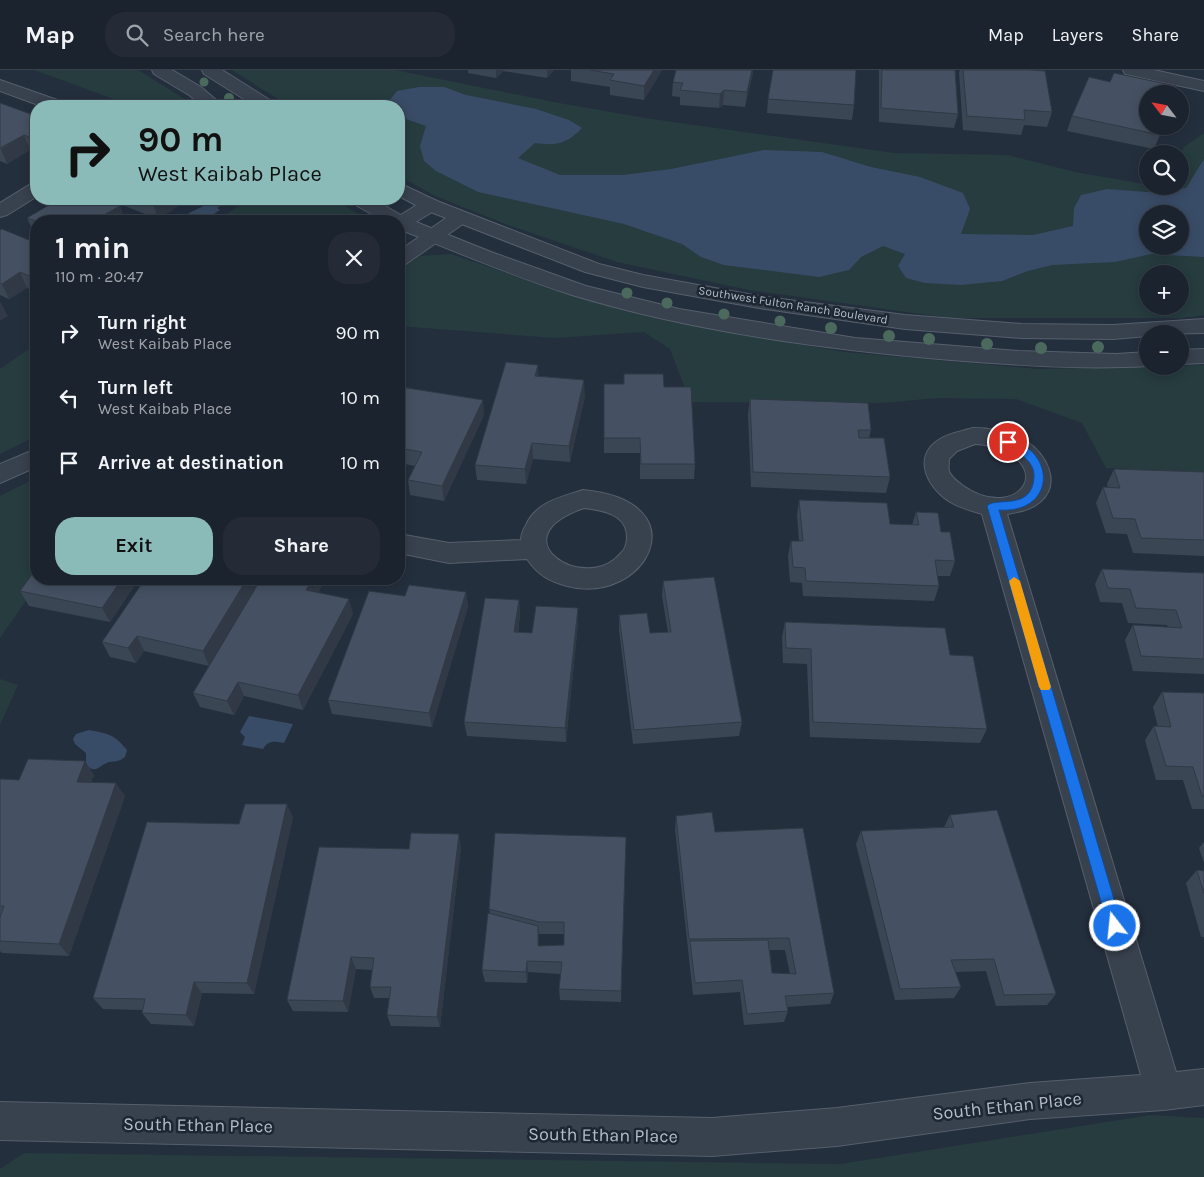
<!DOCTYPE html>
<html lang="en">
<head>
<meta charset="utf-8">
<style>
	body { margin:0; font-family:Karla,sans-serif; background:#242b36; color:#f1f3f6; height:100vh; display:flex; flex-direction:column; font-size:19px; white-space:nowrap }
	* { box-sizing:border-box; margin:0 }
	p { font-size:16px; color:#a0a4aa }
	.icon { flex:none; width:28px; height:28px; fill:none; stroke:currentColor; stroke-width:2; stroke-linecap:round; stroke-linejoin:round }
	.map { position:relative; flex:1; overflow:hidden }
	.panel { position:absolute; left:30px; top:145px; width:375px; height:370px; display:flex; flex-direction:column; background:#1b232e; border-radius:20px; box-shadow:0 2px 12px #0003,0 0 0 1px #39404a }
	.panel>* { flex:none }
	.top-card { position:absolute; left:30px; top:30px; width:375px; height:105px; border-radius:20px; box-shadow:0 2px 12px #0003,0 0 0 1px #39404a; background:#8bbbb9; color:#111; overflow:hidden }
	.needle { width:32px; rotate:302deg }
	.controls { position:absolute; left:1139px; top:15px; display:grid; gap:10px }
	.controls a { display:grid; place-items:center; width:50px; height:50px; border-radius:50%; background:#1b232e; box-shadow:0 2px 12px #0003,0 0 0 1px #39404a; font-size:25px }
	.pin { position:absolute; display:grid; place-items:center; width:42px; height:42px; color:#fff; margin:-21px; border:2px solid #fff; border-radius:50%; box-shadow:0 1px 5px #0007 }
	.me { position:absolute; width:55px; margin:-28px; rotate:344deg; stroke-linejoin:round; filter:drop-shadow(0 0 4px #0008) }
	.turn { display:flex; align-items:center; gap:18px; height:105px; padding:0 25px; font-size:22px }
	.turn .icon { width:65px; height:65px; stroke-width:2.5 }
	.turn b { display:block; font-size:35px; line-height:42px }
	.round { display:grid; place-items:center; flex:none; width:52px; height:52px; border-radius:20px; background:#242b36 }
	.overview { display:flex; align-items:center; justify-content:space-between; height:85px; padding:0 25px }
	h1 { font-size:30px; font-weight:700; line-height:38px }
	.button { display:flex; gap:10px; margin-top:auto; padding:10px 25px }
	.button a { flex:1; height:58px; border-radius:20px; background:#8bbbb9; color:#111; font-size:20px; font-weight:700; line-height:58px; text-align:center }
	.button a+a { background:#242b36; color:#f1f3f6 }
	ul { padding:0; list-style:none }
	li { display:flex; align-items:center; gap:15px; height:65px; padding:0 25px }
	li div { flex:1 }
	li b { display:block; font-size:19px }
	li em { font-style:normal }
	header { display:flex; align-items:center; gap:30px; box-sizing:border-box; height:70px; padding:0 25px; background:#1b232e; border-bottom:1px solid #39404a }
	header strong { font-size:24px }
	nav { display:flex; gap:28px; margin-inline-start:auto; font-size:18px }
	.search { width:350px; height:45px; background:#242b36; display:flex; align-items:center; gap:12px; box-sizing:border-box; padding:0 18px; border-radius:20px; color:#a0a4aa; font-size:19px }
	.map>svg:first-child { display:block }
</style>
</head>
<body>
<header>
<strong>Map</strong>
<div class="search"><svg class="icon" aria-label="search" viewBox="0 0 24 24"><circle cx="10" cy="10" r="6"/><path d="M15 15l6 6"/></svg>Search here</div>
<nav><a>Map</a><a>Layers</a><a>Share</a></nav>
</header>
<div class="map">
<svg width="1204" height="1107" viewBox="0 0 1204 1107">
	<rect width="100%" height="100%" fill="#242f3e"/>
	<!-- green -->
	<path fill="#263c3f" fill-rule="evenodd" d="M34 0H138L196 36H133Z
		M232 0H395L559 33 645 48 894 83 1007 85 1075 102 1144 114 1147 113 1148 116H1180L1179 84 1184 77 1204 63V245L1181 248H949L749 220 617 192 508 155 435 126 399 106V36H289ZM1148 144H1180V176H1148ZM1148 204H1180V236H1148Z
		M237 129H333L362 146 365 151H216L244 132Z
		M451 184 569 224 720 261 845 282 1039 299 1204 295V402L1106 398 1082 353 1016 329 937 328 883 333 690 332 670 279 644 262 555 268 399 256V200L421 186Z
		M36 274V366L0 384V299Z
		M36 408V509H41L0 568V426Z
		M0 609 18 615 0 655Z
		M1151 1045 1204 1048V1107H0V1099L24 1083 840 1094Z"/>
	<!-- water -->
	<path fill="#394c67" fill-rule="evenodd" d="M419 17H444L466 25 536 39 569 50 582 58C567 74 556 76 535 73L518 88 560 105H623L671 99 764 80 822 82 871 97 920 107 963 123 970 139 961 164 1033 165 1073 156 1074 138 1081 125 1107 119 1147 122 1186 118 1204 89V187L1151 184 1115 192 1052 195 1028 201 1002 211 961 215 925 213 906 208 898 196 905 184 883 176 861 187 849 200 819 207 724 195 701 187 682 174 624 154 478 122 436 101 424 91 420 76 426 56 400 47 399 36H389V31L397 21ZM1148 144H1180V176H1148Z
		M216 130 224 133 217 138 220 140 203 151H190L191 147 188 146 189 143Z
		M249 646 293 654 284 673C275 671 268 670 263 679L242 675 245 667 240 662Z
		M89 660C109 664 114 664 127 680L125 687C119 692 115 691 109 692 99 695 96 705 86 695V683L75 674 73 669 76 664Z"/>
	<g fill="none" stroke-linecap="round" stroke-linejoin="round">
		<defs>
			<path id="minor" d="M1123 0H1154L1204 11V21L1125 4Z
				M0 10 63 32 66 36H41L0 21Z
				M36 113V127L7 145 0 147V133L29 115Z
				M430 129 437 131 440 135 437 139 406 158 399 160V151H391L423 131Z
				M460 141 467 143 470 147 467 151 406 194 399 196V181L453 143Z
				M973 358C991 358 1010 361 1026 371 1046 384 1062 413 1040 432 1031 440 1018 442 1007 444L1176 1002 1204 999V1035L1164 1040 1030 1049 837 1076 712 1086 0 1070V1032L712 1048 837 1038 1030 1013 1141 1005 982 444C972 441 961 438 952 433 929 420 910 387 940 369 949 363 963 361 973 358ZM975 374C992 375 1008 378 1020 392 1034 409 1022 426 1001 428 987 429 973 423 962 415 957 411 951 407 949 401 948 398 949 393 949 389L957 381Z
				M36 379V397L0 413V394Z
				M583 420C702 431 646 537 567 516 549 511 538 505 527 489L449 493 399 483V464L449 473 521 470C521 464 523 460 526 455 536 432 561 427 583 420ZM584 438C602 440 627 444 627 467 627 473 625 480 620 484 585 525 496 468 584 438Z"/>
			<path id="tertiary" d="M152 0H172L201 17 223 36H203L189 25 154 4Z
				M202 0H222L273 32 276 36H255L204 4Z
				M399 113 437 131 599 194 643 205 759 226 905 245 1022 254 1113 255 1204 249V263L1148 264V266L1113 269 1022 268 905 259 759 238 643 217 585 202 423 139 399 126Z
				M349 129H373L406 148 491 182 586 216 679 239 855 268 1018 281 1116 284 1148 282V296C1082 300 1016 295 951 290 824 279 694 262 572 225 513 206 456 182 399 159V151H384L352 133Z
				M1204 279V293L1180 294V280Z"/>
		</defs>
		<!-- minor casing -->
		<use href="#minor" stroke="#565f6c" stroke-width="2"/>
		<!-- tertiary casing -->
		<use href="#tertiary" stroke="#565f6c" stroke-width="2"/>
		<!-- minor -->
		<use href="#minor" fill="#38414e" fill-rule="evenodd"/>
		<!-- tertiary -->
		<use href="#tertiary" fill="#38414e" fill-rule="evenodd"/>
	</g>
	<!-- trees -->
	<g fill="#4b6a5d">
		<circle cx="204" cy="12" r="4.5"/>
		<circle cx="229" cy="28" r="5"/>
		<circle cx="627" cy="223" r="5.5"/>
		<circle cx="667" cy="233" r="5.5"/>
		<circle cx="724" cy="244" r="5.5"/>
		<circle cx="780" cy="251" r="5.5"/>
		<circle cx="831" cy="258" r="6"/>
		<circle cx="889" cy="266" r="6"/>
		<circle cx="929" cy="269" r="6"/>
		<circle cx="987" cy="274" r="6"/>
		<circle cx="1098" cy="277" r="6"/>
		<circle cx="1041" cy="278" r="6"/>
	</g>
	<!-- wall -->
	<path fill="#3b4654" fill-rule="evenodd" d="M468 0H554L547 8 503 1 496 8 468 3Z
		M571 0H662L644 30 610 25V17L571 11Z
		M879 0H955L958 44 954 58 879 52Z
		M960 0H1029L1052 42 1047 57 1024 55 1021 65 963 60 959 3Z
		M753 3 745 37 723 35 719 38 680 35V27L672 26 673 12Z
		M1110 12 1160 65 1154 79 1067 61 1072 46Z
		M768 29 854 35 852 50 767 43Z
		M0 33 36 46V83L30 80 7 94 0 91Z
		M107 129H199L192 133 186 131 158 149Z
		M120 136 125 151H36V164L34 163 27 148Z
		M0 160 36 173V221L27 218 9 229 0 225Z
		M539 306 585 326 570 392 533 389 526 414 477 410 475 395Z
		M604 314 664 317 695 394 694 409H640V383H604Z
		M399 321 484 345 444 431 410 425 408 410 415 396 400 393 399 396Z
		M750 329 871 360 869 368 890 407 886 423 751 417 748 344Z
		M1114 399 1204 402V486L1133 483 1127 464 1106 463 1096 433 1103 417 1108 418 1107 414Z
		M799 430 890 454 912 455 916 442 941 462 955 491 950 506H937L939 516 934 531 803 526 802 513 790 512 788 486 791 471H799L797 445Z
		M1102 499 1204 503V604L1133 601 1125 570 1133 555 1168 557 1167 555 1128 553 1122 533 1100 532 1095 514Z
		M36 509H139L110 552 29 536 20 521Z
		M145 509H325L318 523 353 544 303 640 244 626 234 645 200 637 193 623 237 550 209 596 144 581 136 593 110 587 102 572Z
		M663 511 742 652 739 666 633 674 619 560V545L650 563 668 562 662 526Z
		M466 522 468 537 432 657 332 644 328 630 405 526Z
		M519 530 520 545 518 562 532 563 578 553 566 672 467 666 464 652Z
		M785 552 950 585 987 659 980 673 810 667 807 594 783 593 782 567Z
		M1162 622 1204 623V739H1192L1183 710H1156L1145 670 1154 656 1158 657 1153 637Z
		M94 705 91 712 125 726 69 886 2 883 0 881V709L19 710Z
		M950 745 1056 924 1047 935 996 936 986 901 955 902 961 917 954 928 895 930 856 774 861 761 944 757Z
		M676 746 715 762 834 923 830 934 787 937 788 941 784 952 744 955 740 922 693 925 675 759ZM770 880H785L790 904 772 903Z
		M293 747 254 924 202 923 194 956 151 954 142 943 143 940 103 939 93 928 239 754Z
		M626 767 621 932 560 930 559 919 561 904 528 902 527 913 485 912 482 900 490 843 489 839ZM539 864H564V875L539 876Z
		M1204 772V793L1199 778Z
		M461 777 440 957 391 956 387 945 389 928H374L370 917 372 900 356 899 348 942 293 941 287 930 409 779Z
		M1197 800 1204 801V867H1201L1186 813Z"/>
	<!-- shaded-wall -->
	<path fill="#303945" d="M496 0H503L496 8Z
		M547 0H554L547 8Z
		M654 0H662L644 30V16Z
		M752 0H753V3L745 37 747 22Z
		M724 20 723 35 719 38 720 24Z
		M24 65 30 80 7 94 1 79Z
		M161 129H185L186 131 158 149 153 134Z
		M191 129H199L192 133Z
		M120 136 125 151H106L104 145Z
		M36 201V221L29 206Z
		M20 202 27 218 9 229 2 214Z
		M0 231 8 246 0 251Z
		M538 295 539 310 535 306Z
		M584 310 585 326 570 392 569 376Z
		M483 330 484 345 444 431 442 416Z
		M532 373 533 389 526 414 525 399Z
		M122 509H139L110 552 102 538Z
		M247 509H261L209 596 203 581Z
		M313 509H325L311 535 306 520Z
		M466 522 468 537 432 657 429 643Z
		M349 529 353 544 303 640 298 625Z
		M519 530 520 545 515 577 514 562Z
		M578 538V553L566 672 565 658Z
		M137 566 144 581 136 593 128 578Z
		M238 612 244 626 234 645 227 631Z
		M85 691 94 705 86 725 77 712Z
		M116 713 125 726 69 886 59 874Z
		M287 734 293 747 254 924 247 913Z
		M459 764 461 777 440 957 437 947Z
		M538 856 539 868V888L538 876Z
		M351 887 356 899 348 942 343 931Z
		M527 891 528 902 527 913 526 902Z
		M194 912 202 923 194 956 186 945Z"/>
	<!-- building -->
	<path fill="#455162" stroke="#303945" d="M590 0H654L644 16 610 10 614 4Z
		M676 0H752L747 22 724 20 720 24 680 20 683 13 673 12Z
		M773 0H856L854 35 768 29Z
		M882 0H955L958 44 881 38Z
		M963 0H1029L1045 1 1052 42 1024 40 1025 50 967 46Z
		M1114 3 1176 16 1174 24H1148V56H1163L1160 65 1072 46 1089 7 1110 12Z
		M0 33 36 46V70L24 65 0 78Z
		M59 129H102L120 136 104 145 115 150 113 151H36L27 148Z
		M140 129H161L153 134Z
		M2 159 36 173V201L29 206 20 202 2 214 0 213V160Z
		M506 292 538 295 535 306 584 310 569 376 532 373 525 399 475 395Z
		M624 304H663L664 317H691L695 394H641L640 368H604V314H624Z
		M401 317 483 330 442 416 408 410 422 382 399 378V321Z
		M750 329 868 333 871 360H858L859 368H884L890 407 753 402Z
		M1114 399 1204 402V470L1141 468 1135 449 1113 448 1103 417 1120 418Z
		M799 430 887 433 890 454 919 455 916 442 938 443 941 462H950L955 491 935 490 939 516 806 511 805 498 793 497 791 471H803Z
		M36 499V509H122L102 538 20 521Z
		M1102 499 1204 503V589L1141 586 1133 555 1182 558 1176 540 1136 538 1130 519 1108 518Z
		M714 507 742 652 634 660 619 545 647 543 650 563 671 562 663 511Z
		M145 509H247L203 581 137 566 128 578 102 572Z
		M261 509H313L306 520 349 529 298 625 238 612 227 631 193 623Z
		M409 515 466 522 429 643 328 630 369 521 405 526Z
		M485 528 519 530 514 562 532 563 536 536 578 538 565 658 464 652Z
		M785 552 945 558 950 585 973 586 987 659 813 652 811 579 786 578Z
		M1162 622 1204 623V726H1202L1193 697 1166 696 1154 656 1171 657Z
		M28 689 85 691 77 712 116 713 59 874 0 871V847L4 836H0V709L19 710Z
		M245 734H287L247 913 194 912 186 945 142 943 145 929 93 928 147 752 239 754Z
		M997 740 1056 924 1004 925 994 889 951 890 961 917 900 919 861 761 954 757 950 745Z
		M712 742 715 762 803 758 834 923 785 926 788 941 747 944 742 910 695 913 690 871 768 870 772 903 796 904 789 868 689 869 676 746Z
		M411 763 459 764 437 947 387 945 391 917H370L374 888 351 887 343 931 287 930 319 777 409 779Z
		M495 763 626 767 621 921 559 919 562 892 527 891 526 902 482 900 488 843 538 856V876L564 875V852H539L489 839Z
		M1197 800 1204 801V824Z"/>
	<!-- route -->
	<path fill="#1a73e8" stroke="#114b97" d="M1008 368C1059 383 1054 444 999 440L1122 856 1120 861 1115 863 1111 861 1108 856 987 436C995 426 1032 442 1034 407 1035 390 1016 381 1004 374V369Z"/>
	<!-- slow -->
	<path fill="#f59e0b" d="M1014 507 1020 511 1051 617 1049 620H1041L1039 617 1009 511Z"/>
	<g text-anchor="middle" stroke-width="5" stroke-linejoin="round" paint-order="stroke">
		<!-- far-street labels -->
		<g font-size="12" fill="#b4bcc9" stroke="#1d2633">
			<text transform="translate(793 235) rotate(9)" y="4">Southwest Fulton Ranch Boulevard</text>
		</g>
		<!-- near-street labels -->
		<g font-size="18" fill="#b4bcc9" stroke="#1d2633">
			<text transform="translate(1007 1036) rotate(-6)" y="6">South Ethan Place</text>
			<text transform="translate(198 1055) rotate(1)" y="6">South Ethan Place</text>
			<text transform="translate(603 1065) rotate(1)" y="6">South Ethan Place</text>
		</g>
	</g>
</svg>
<div class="controls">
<a><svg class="needle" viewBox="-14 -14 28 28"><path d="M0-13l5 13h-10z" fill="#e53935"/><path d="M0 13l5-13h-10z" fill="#a0a4aa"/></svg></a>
<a><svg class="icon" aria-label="search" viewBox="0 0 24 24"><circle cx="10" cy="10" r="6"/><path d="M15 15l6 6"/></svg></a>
<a><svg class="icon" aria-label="layers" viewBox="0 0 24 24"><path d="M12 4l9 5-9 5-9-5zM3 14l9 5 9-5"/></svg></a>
<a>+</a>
<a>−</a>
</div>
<div class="pin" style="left:1008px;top:372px;background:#d93025"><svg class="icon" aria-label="arrive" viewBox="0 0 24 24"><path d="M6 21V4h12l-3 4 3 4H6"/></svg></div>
<svg class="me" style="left:1115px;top:856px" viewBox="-20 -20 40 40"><circle r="17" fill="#1a73e8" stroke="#fff" stroke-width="3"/><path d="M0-11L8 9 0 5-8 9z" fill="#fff"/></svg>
<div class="top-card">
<div class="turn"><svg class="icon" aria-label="right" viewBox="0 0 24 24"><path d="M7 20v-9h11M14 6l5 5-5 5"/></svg><div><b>90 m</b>West Kaibab Place</div></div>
</div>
<section class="panel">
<div class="overview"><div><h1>1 min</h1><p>110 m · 20:47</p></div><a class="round"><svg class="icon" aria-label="close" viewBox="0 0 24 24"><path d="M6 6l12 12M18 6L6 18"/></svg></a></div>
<ul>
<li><svg class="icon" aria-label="right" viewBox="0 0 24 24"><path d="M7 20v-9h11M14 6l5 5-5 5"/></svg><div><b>Turn right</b><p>West Kaibab Place</p></div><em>90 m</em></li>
<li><svg class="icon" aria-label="left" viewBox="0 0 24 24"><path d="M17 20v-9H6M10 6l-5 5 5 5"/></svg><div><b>Turn left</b><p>West Kaibab Place</p></div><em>10 m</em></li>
<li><svg class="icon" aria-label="arrive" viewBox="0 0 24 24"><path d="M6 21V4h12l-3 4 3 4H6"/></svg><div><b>Arrive at destination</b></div><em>10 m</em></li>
</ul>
<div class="button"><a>Exit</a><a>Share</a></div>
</section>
</div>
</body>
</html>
